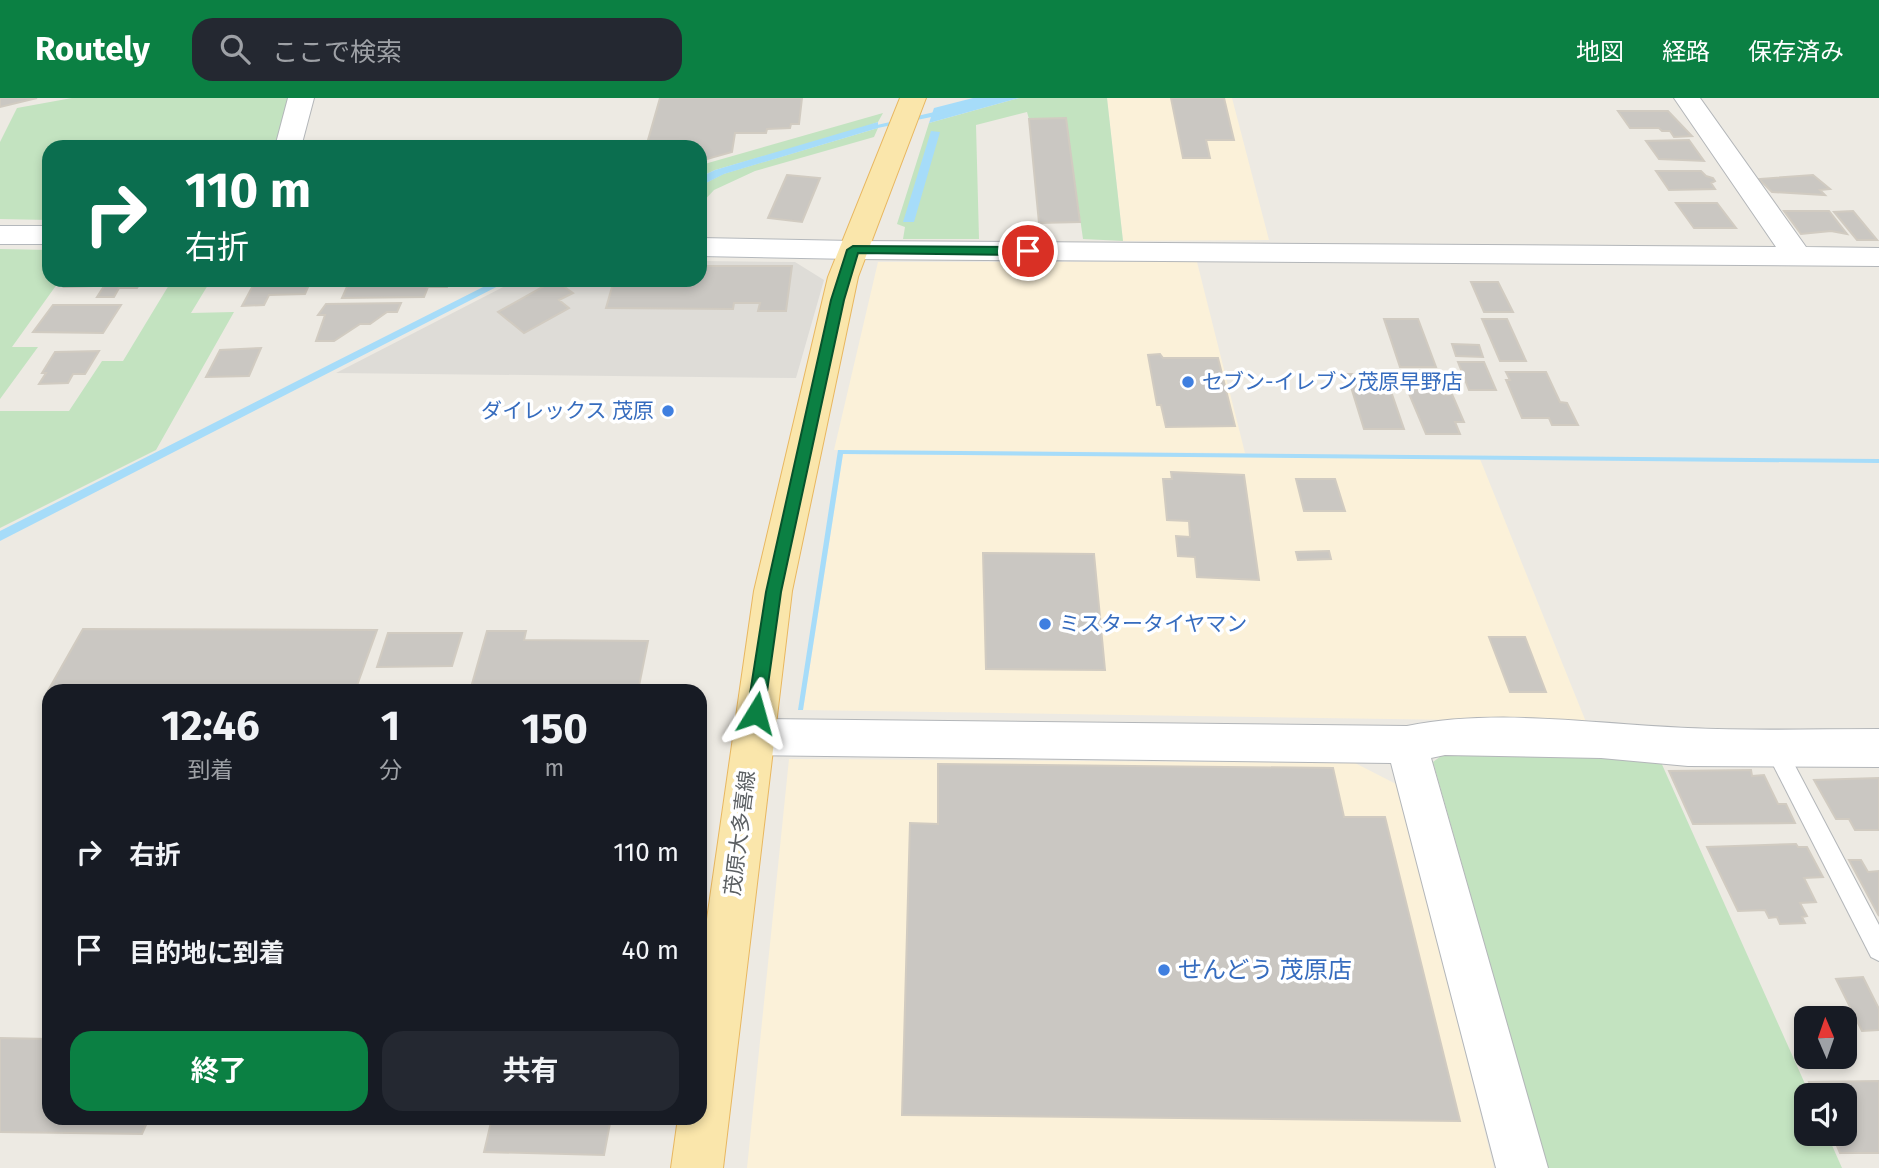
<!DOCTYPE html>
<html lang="ja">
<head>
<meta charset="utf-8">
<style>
	body { margin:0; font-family:"Fira Sans","Noto Sans JP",sans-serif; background:#242831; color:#f1f3f6; height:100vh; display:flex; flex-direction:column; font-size:26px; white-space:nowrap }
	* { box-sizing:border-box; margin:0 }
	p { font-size:23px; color:#9ea1a6 }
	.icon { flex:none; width:38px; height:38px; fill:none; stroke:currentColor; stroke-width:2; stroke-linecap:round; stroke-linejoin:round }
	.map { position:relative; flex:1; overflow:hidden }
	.sheet { position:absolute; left:42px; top:586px; width:665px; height:441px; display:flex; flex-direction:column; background:#171b24; border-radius:21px; box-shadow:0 4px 10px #0003 }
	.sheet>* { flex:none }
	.guide { position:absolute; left:42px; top:42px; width:665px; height:147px; border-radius:21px; box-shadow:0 4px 10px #0003; background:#0b6e4f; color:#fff; overflow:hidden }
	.needle { width:46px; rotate:358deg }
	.fabs { position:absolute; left:1794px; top:908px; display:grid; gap:14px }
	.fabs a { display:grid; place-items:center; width:63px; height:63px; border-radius:14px; background:#171b24; box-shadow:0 4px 10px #0003; font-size:35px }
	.pin { position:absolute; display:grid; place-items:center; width:60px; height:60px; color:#fff; margin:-30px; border:4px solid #fff; border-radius:50%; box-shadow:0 2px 7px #0007 }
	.me { position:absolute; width:77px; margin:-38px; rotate:8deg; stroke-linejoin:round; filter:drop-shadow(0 0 5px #0008) }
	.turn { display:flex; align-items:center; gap:24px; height:147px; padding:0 28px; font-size:32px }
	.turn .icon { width:91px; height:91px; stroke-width:2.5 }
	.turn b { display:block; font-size:49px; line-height:60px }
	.eta { display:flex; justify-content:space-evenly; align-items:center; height:119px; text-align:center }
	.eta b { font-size:42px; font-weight:700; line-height:49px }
	.cta { display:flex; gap:14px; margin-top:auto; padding:14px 28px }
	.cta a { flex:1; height:80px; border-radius:21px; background:#0b8043; color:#fff; font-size:28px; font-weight:700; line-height:80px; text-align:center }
	.cta a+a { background:#242831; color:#f1f3f6 }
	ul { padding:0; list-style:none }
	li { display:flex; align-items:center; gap:21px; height:98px; padding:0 28px }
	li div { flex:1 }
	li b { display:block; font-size:26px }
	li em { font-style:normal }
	header { display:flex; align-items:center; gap:42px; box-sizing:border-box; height:98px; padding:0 35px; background:#0b8043; color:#fff }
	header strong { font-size:33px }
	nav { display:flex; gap:38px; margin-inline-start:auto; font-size:24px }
	.search { width:490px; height:63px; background:#242831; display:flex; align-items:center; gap:18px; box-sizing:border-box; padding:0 24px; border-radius:21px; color:#9ea1a6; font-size:26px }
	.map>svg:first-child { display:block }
</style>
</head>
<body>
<header>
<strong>Routely</strong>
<div class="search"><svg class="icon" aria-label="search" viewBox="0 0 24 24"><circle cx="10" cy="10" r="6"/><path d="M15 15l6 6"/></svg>ここで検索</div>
<nav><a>地図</a><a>経路</a><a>保存済み</a></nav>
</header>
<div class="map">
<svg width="1879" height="1070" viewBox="0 0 1879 1070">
	<rect width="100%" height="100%" fill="#edeae3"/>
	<!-- commercial -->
	<path fill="#fbf1d9" d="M1107 0H1232L1269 142 1123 143Z
		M878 164H1197L1245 355 834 352Z
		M843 356 1480 361 1586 624 803 612Z
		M789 661 1355 665 1398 687 1494 1070H747Z"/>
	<!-- industrial -->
	<path fill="#dedcd7" d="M700 163 795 164 824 182 796 280 336 275 517 182H700Z"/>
	<!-- green -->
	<path fill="#c3e3c0" d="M72 0H292L280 49H49V122L0 121V44L17 10Z
		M1019 0H1107L1123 143 1083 141 1066 21H1029L1027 14 976 27 979 141H903L905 129 897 126 929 25Z
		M883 15 878 24 856 32 715 72 700 79V68L708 65Z
		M878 30 874 39 755 73 714 92 700 107V88L723 76Z
		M0 151 49 152V182H60L12 249H38L0 301Z
		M172 182H211L191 215 234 214 156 352 0 430V313H69L102 263H123Z
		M1449 652 1660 662 1810 997 1806 998V1036H1827L1842 1070H1548L1433 664Z"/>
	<!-- water -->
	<path fill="#a6dcf9" d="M973 0H1019L929 25 934 10Z
		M878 24V30L724 76 700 88V79L715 72Z
		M931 33 940 34 914 124H903Z
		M838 352 1879 361V365L843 356 803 612H798Z"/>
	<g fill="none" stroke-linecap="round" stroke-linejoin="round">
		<!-- stream -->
		<path fill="#a6dcf9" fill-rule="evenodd" d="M948 11 952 13 951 15 863 33 859 31Z
			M497 182H510L0 443V433Z"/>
	</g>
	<!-- building -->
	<path fill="#cac7c2" stroke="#d1cbc1" stroke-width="2" d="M0 0H37L0 9Z
		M660 0H802L799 26H791L790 30 767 31 766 35H735L732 54 700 63V49H646Z
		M1171 0H1224L1234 42H1206L1210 60H1183Z
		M1618 13H1668L1692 38 1674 39 1670 33H1662L1659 30H1630Z
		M1066 20 1080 124 1039 125 1029 21Z
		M1689 42 1704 63 1659 61 1646 43Z
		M1656 73H1701L1706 78 1713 80 1715 83 1711 85 1715 91 1669 92Z
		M787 77 820 80 802 124 768 120Z
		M1813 77 1830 91 1820 92 1825 97 1772 94 1759 81Z
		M1676 105H1717L1736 130H1694Z
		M1784 113H1829L1847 136 1831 133 1801 136Z
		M1853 113 1877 142H1857L1834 114Z
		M700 168H792L786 213H758L760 205H734L733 211 606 210 614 182H700Z
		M68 182H97L93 188 64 189Z
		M108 182H142L137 190H119L114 199H97Z
		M256 182H311L305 196 269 197 264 207 242 208Z
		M350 182H449L447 189H428L424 199 342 200Z
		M555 182 573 195 559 202 569 210 524 235 498 214Z
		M1471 184H1498L1513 214H1484Z
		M401 205 397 214H387L370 226H360L334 243H316L325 217H318L326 206Z
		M53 207H121L103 235 33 234Z
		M1384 221H1418L1436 269H1400Z
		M1482 221H1507L1526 263H1500Z
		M1452 246 1479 247 1483 259 1456 258Z
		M261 250 249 278 206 279 220 252Z
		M99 253 85 276H73L68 285 39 286 46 275H42L55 254Z
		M1160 256 1163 260H1218L1235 328 1166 329 1161 307H1157L1148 257Z
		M1458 264H1484L1496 292H1469Z
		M1506 274H1546L1560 304 1567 305 1578 327H1552L1549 320H1522L1506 282H1510Z
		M1347 276H1385L1404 331H1364Z
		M1407 291H1441L1444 297 1452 296 1464 324H1455L1460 336H1426Z
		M1171 374 1244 377 1259 482 1197 479 1195 459 1178 458 1176 438 1190 439 1189 423 1167 422 1163 381H1172Z
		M1296 381H1335L1345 413H1304Z
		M1329 453 1331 461 1298 462 1296 454Z
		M983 455 1094 456 1105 572 986 571Z
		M83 531 377 532 355 593H49V598H45Z
		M487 533H526L524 542 648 543 638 593H470Z
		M388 535H462L452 568 377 569Z
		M1489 539H1525L1546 594H1510Z
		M938 666 1333 670 1344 719H1385L1460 1023 902 1017 910 725 938 726Z
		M1751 672 1752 678 1764 677 1778 706H1786L1795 725 1693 726 1669 673Z
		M1879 680V732H1855L1849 721H1836L1814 682Z
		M1796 746 1798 749H1807L1823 779 1804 780 1816 804 1800 805 1807 818 1802 819 1805 825 1780 826 1777 819 1769 820 1765 812 1738 813 1707 749Z
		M1849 762H1861L1868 774 1879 773V818Z
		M1863 879 1879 911V932L1862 933 1836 881Z
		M0 940 49 941V1020H149L142 1036 0 1034Z
		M1879 983V1055H1840L1832 1036H1844V998H1815L1809 984Z
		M492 1020H611L604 1057 484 1054Z"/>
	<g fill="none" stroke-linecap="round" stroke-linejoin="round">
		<defs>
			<path id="lane" d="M1775 641 1782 643 1879 827V863L1871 859 1768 657 1765 650 1768 643Z"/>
			<path id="street" d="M288 0H314L301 49H275Z
				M1674 0H1700L1806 149 1879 150V168L853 161 843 159 838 152 843 145 853 143 1776 149Z
				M752 621 1407 628C1498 610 1595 626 1688 630 1751 633 1815 631 1879 631V669L1688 668 1601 660 1445 657 1431 660 1548 1070H1496L1391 665 752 657 737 652 731 639 737 626Z"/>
			<path id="secondary" d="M0 128H49V146H0Z
				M700 140 853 143 863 145 868 152 863 159 853 161 700 158Z"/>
			<path id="primary" d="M900 0H926L858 179 792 493 723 1070H671L678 1020H700V870L754 493 828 179Z"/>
		</defs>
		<!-- lane casing -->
		<use href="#lane" stroke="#b3b6b9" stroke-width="2"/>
		<!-- street casing -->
		<use href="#street" stroke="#b3b6b9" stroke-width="2"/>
		<!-- secondary casing -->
		<use href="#secondary" stroke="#b4b8bc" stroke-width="2"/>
		<!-- primary casing -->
		<use href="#primary" stroke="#e8b760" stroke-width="2"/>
		<!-- lane -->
		<use href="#lane" fill="#fff" fill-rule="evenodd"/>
		<!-- street -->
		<use href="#street" fill="#fff" fill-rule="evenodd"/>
		<!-- secondary -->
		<use href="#secondary" fill="#fff" fill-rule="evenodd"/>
		<!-- primary -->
		<use href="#primary" fill="#fae6ab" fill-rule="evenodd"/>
	</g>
	<!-- route -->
	<path fill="#0b8043" stroke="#07532c" stroke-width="2" d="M853 148 1028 149 1034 153 1028 157 858 155 844 202 781 494 764 615 756 622 747 615 766 494 831 202 847 152Z"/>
	<!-- markers -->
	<g fill="#3f7fe0" stroke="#fff" stroke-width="2.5">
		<circle cx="1188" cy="284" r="7"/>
		<circle cx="668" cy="313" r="7"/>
		<circle cx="1045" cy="526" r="7"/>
		<circle cx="1164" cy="872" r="7"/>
	</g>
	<g text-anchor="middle" stroke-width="7" stroke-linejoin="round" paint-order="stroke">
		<!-- shop labels -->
		<g font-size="21" fill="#366cbe" stroke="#fff" text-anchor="start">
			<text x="1202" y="291">セブン-イレブン茂原早野店</text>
			<text x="654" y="320" text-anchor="end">ダイレックス 茂原</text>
			<text x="1059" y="533">ミスタータイヤマン</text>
		</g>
		<!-- street labels -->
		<g font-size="21" fill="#5b5f62" stroke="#fff">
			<text transform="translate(740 735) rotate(-83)" y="7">茂原大多喜線</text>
		</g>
		<!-- near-shop labels -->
		<g font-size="24" fill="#366cbe" stroke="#fff" text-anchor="start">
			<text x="1178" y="880">せんどう 茂原店</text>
		</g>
	</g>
</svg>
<div class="fabs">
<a><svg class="needle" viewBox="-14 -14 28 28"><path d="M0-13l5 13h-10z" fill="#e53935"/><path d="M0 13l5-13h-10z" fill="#9ea1a6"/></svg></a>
<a><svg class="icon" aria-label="sound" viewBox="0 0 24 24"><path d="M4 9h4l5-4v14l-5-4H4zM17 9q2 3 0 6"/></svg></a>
</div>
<div class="pin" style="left:1028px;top:153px;background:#d93025"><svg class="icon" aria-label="arrive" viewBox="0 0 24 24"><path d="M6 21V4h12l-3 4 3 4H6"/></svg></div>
<svg class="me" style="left:756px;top:615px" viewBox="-20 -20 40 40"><path d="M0-17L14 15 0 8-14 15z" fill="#0b8043" stroke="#fff" stroke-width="4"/></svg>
<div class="guide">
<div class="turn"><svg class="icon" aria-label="right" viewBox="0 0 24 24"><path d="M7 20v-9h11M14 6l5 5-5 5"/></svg><div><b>110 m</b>右折</div></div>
</div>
<section class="sheet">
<div class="eta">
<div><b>12:46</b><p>到着</p></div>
<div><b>1</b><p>分</p></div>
<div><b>150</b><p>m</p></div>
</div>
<ul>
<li><svg class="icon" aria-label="right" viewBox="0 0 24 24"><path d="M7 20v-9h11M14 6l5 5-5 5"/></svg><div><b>右折</b></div><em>110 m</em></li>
<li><svg class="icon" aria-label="arrive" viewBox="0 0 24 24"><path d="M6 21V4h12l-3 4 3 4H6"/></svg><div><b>目的地に到着</b></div><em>40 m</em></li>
</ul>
<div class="cta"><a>終了</a><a>共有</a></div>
</section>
</div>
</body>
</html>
